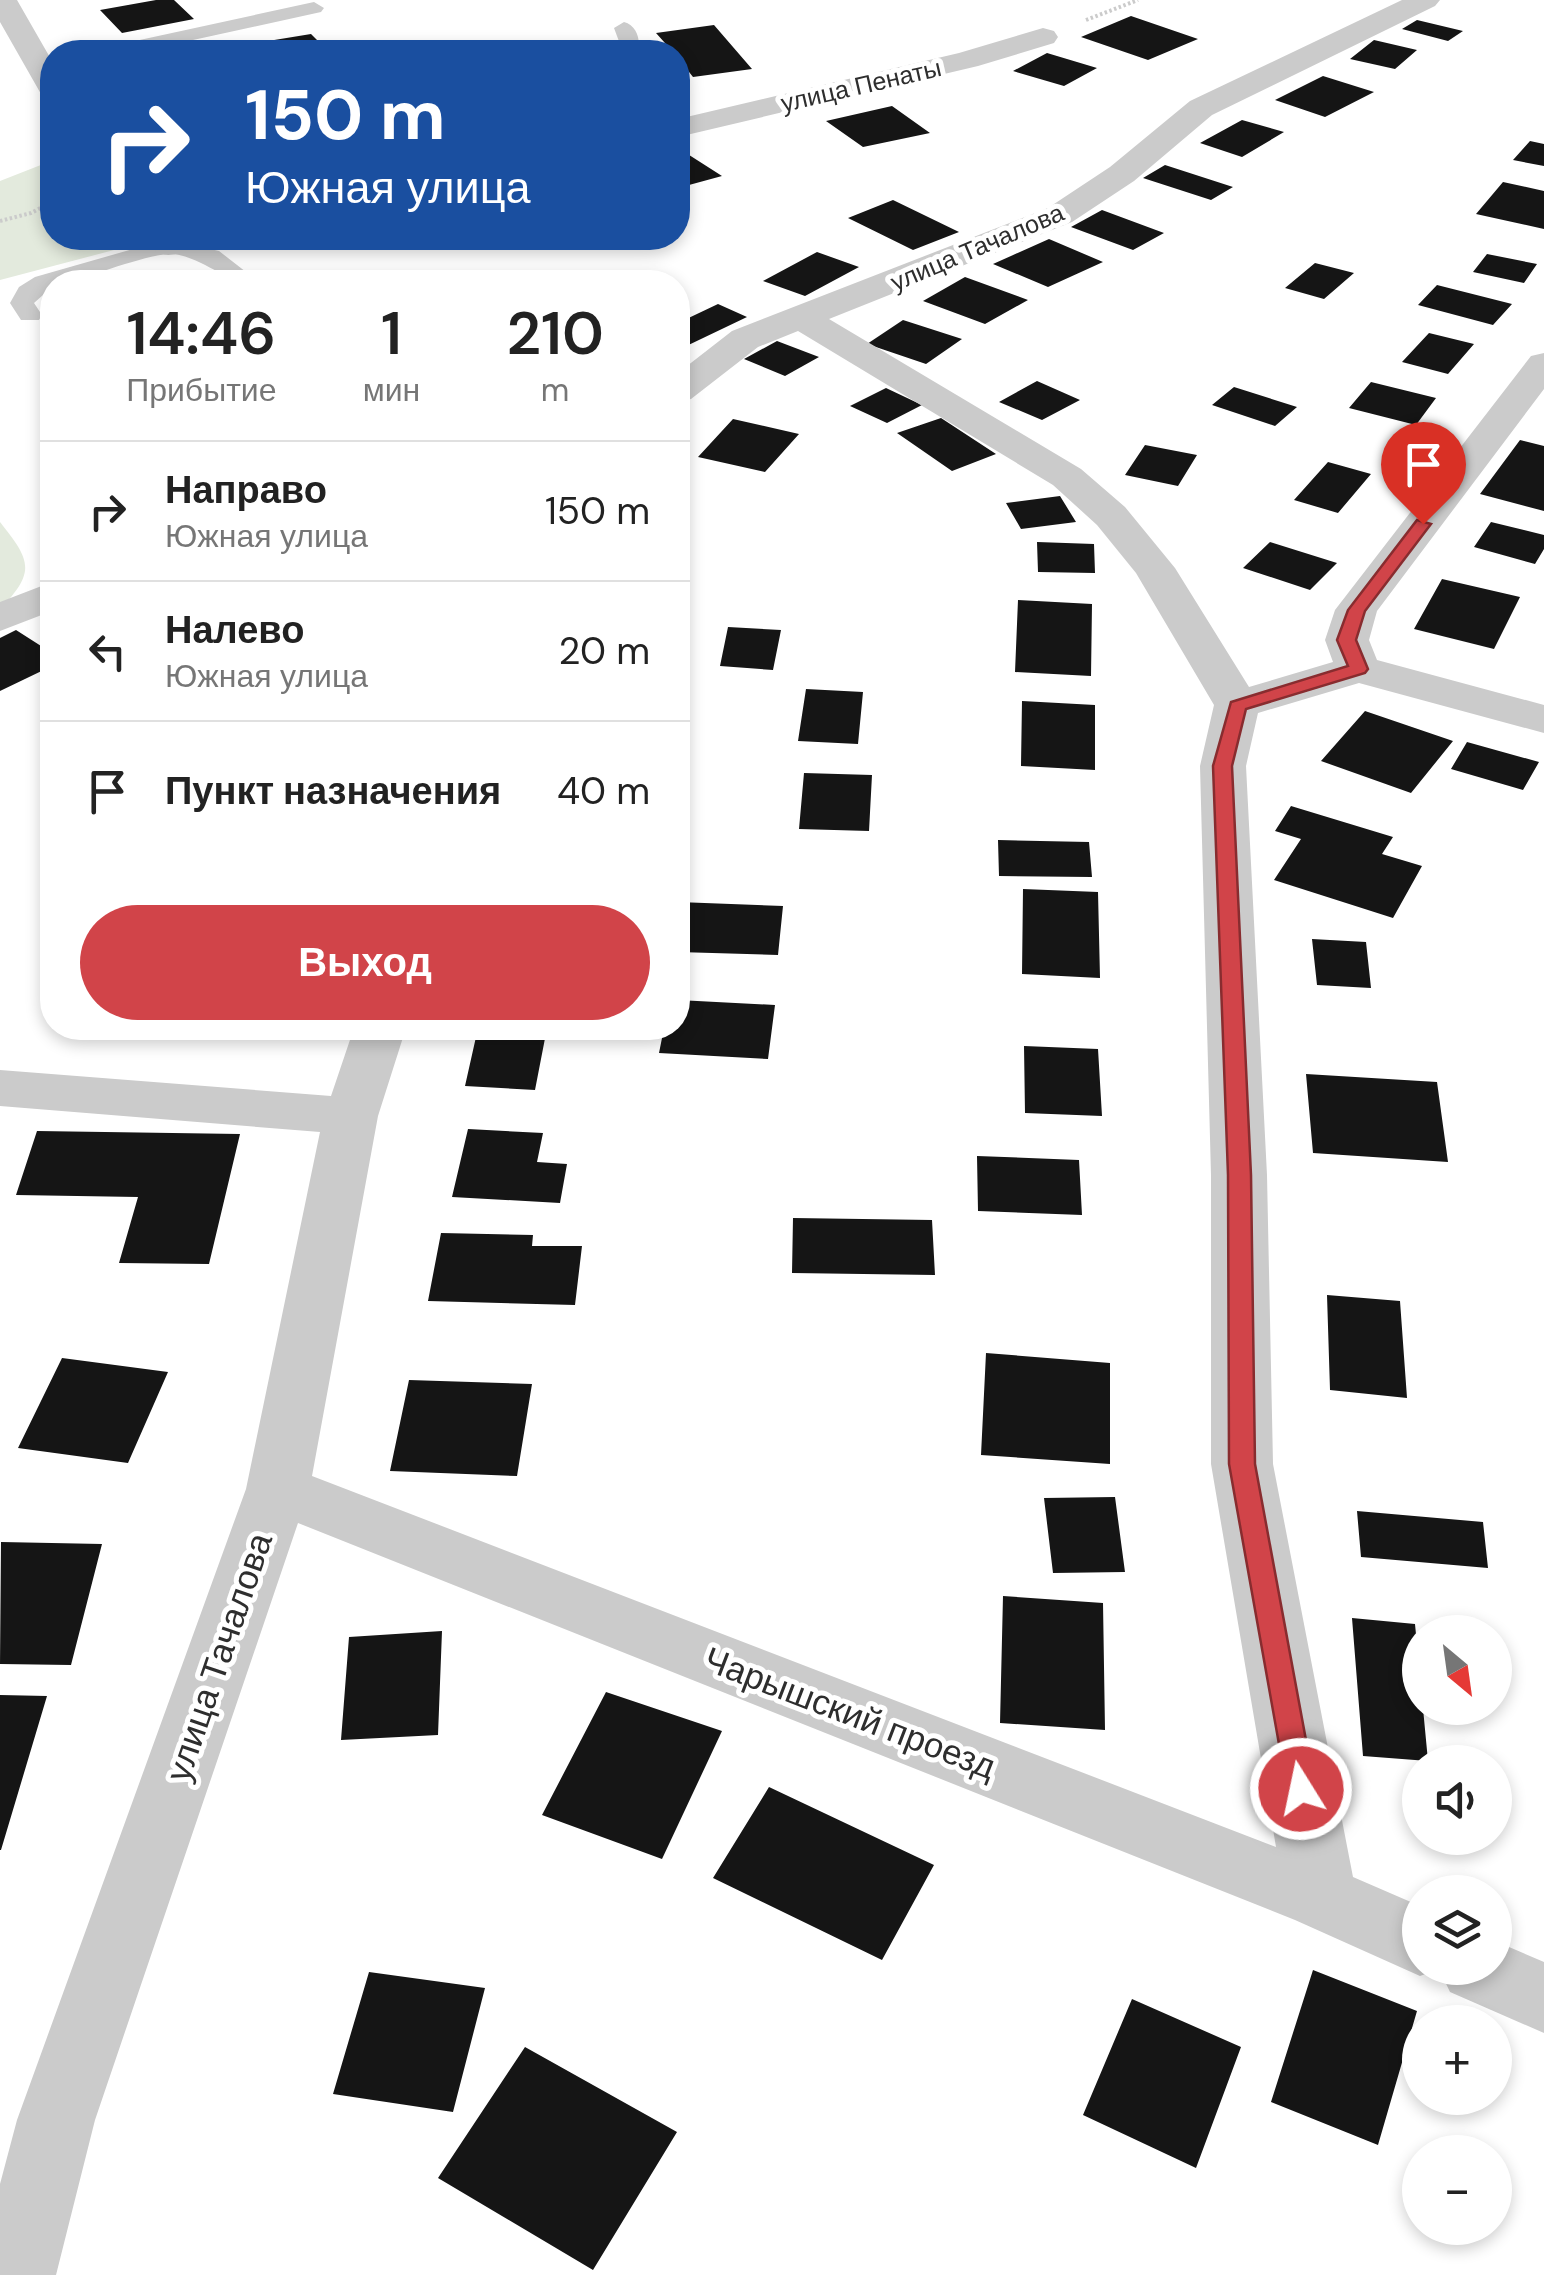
<!DOCTYPE html>
<html lang="ru">
<head>
<meta charset="utf-8">
<style>
	body { margin:0; font-family:"DM Sans",sans-serif; background:#f6f6f6; color:#222; height:100vh; display:flex; flex-direction:column; font-size:38px; white-space:nowrap }
	* { box-sizing:border-box; margin:0 }
	p { font-size:32px; color:#767676 }
	.icon { flex:none; width:55px; height:55px; fill:none; stroke:currentColor; stroke-width:2; stroke-linecap:round; stroke-linejoin:round }
	.map { position:relative; flex:1; overflow:hidden }
	.side { position:absolute; left:40px; top:270px; width:650px; height:770px; display:flex; flex-direction:column; background:#fff; border-radius:40px; box-shadow:0 5px 15px #0003 }
	.side>* { flex:none }
	.hud { position:absolute; left:40px; top:40px; width:650px; height:210px; border-radius:40px; box-shadow:0 5px 15px #0003; background:#1a4fa0; color:#fff; overflow:hidden }
	.needle { width:65px; rotate:151deg }
	.fabs { position:absolute; left:1402px; top:1615px; display:grid; gap:20px }
	.fabs a { display:grid; place-items:center; width:110px; height:110px; border-radius:50%; background:#fff; box-shadow:0 5px 15px #0003; font-size:50px }
	.pin { position:absolute; display:grid; place-items:center; width:85px; height:85px; color:#fff; margin:-102px -42px; border-radius:50% 50% 50% 0; rotate:-45deg; box-shadow:0 0 10px #0007 }
	.pin .icon { rotate:45deg }
	.me { position:absolute; width:110px; margin:-55px; rotate:350deg; stroke-linejoin:round; filter:drop-shadow(0 0 8px #0008) }
	.turn { display:flex; align-items:center; gap:35px; height:210px; padding:0 40px; font-size:45px }
	.turn .icon { width:130px; height:130px; stroke-width:2.5 }
	.turn b { display:block; font-size:70px; line-height:85px }
	.eta { display:flex; justify-content:space-evenly; align-items:center; height:170px; text-align:center }
	.eta b { font-size:60px; font-weight:600; line-height:70px }
	.primary-button { display:flex; gap:20px; margin-top:auto; padding:20px 40px }
	.primary-button a { flex:1; height:115px; border-radius:60px; background:#d14449; color:#fff; font-size:40px; font-weight:600; line-height:115px; text-align:center }
	ul { padding:0; list-style:none }
	li { display:flex; align-items:center; gap:30px; height:140px; padding:0 40px; border-top:2px solid #e0e0e0 }
	li div { flex:1 }
	li b { display:block; font-size:38px }
	li em { font-style:normal }
	.map>svg:first-child { display:block }
</style>
</head>
<body>
<div class="map">
<svg width="1544" height="2275" viewBox="0 0 1544 2275">
	<rect width="100%" height="100%" fill="#fff"/>
	<!-- green -->
	<path fill="#e3eadd" d="M51 161 52 238H126L133 245 0 280V181Z
		M0 522C30 560 37 571 0 609Z"/>
	<!-- building -->
	<path fill="#151515" d="M156 0H174L194 19 122 33 100 10Z
		M1131 16 1198 39 1148 60 1081 37Z
		M1417 20 1463 31 1448 41 1402 29Z
		M714 25 752 69 693 77 678 58V52H673L656 33Z
		M311 34 329 52H271L262 42Z
		M1374 40 1417 50 1395 69 1350 59Z
		M1047 53 1097 68 1064 86 1013 71Z
		M1323 76 1374 92 1325 117 1275 100Z
		M892 106 930 133 863 147 826 121Z
		M1242 120 1284 132 1242 157 1200 143Z
		M1530 141 1544 144V166L1513 160Z
		M686 153 722 176 678 188V156Z
		M1165 165 1233 187 1211 200 1143 178Z
		M1503 182 1544 191V229L1476 214Z
		M893 200 959 232 913 250 848 218Z
		M1102 210 1164 233 1133 250 1071 227Z
		M1049 239 1103 262 1048 287 993 264Z
		M817 252 859 267 805 296 763 281Z
		M1487 254 1537 264 1524 283 1473 272Z
		M1315 263 1354 273 1324 299 1285 288Z
		M965 277 1028 300 985 324 923 301Z
		M1437 285 1512 304 1493 325 1418 305Z
		M718 304 747 317 678 350V323Z
		M903 320 962 339 926 364 867 344Z
		M1429 333 1474 344 1448 374 1402 362Z
		M777 341 819 357 785 376 744 359Z
		M1037 381 1080 400 1042 420 999 402Z
		M1371 382 1436 398 1416 425 1349 408Z
		M1234 387 1297 407 1275 426 1212 405Z
		M886 388 922 405 887 423 850 406Z
		M941 418 996 454 952 471 897 433Z
		M733 419 799 434 765 472 698 457Z
		M1520 440 1544 446V511L1480 494Z
		M1145 445 1197 455 1178 486 1125 475Z
		M1328 462 1371 474 1338 513 1294 500Z
		M1060 496 1076 522 1021 529 1006 503Z
		M1491 522 1544 535V549L1535 564 1474 547Z
		M1037 542 1094 544 1095 573 1038 572Z
		M1270 542 1337 563 1310 590 1243 568Z
		M1442 579 1520 597 1494 649 1414 629Z
		M1018 600 1092 604 1091 676 1015 672Z
		M728 627 781 630 773 670 720 666Z
		M16 630 52 653V666L0 691V638Z
		M806 689 863 692 858 744 798 741Z
		M1022 701 1095 705V770L1021 766Z
		M1365 711 1453 741 1411 793 1321 761Z
		M1467 742 1539 762 1523 790 1451 769Z
		M804 773 872 775 869 831 799 829Z
		M1291 806 1393 837 1382 854 1422 866 1393 918 1274 880 1301 839 1275 831Z
		M998 840 1089 842 1092 877 999 876Z
		M1023 889 1098 892 1100 978 1022 974Z
		M678 902 783 906 778 955 678 952Z
		M1312 939 1366 942 1371 988 1317 985Z
		M678 1000 775 1005 768 1059 659 1053 664 1028H678Z
		M141 1028H269L266 1039 139 1035Z
		M478 1028H547L535 1090 465 1086Z
		M1024 1046 1098 1049 1102 1116 1025 1113Z
		M1306 1074 1437 1082 1448 1162 1313 1153Z
		M468 1129 543 1133 537 1162 567 1164 560 1203 452 1197Z
		M37 1131 240 1134 209 1264 119 1263 138 1197 16 1195Z
		M977 1156 1079 1160 1082 1215 978 1211Z
		M793 1218 932 1220 935 1275 792 1273Z
		M441 1233 533 1235 532 1246H582L575 1305 428 1301Z
		M1327 1295 1400 1301 1407 1398 1330 1390Z
		M986 1353 1110 1363V1464L981 1455Z
		M62 1358 168 1372 128 1463 18 1448Z
		M409 1380 532 1384 517 1476 390 1471Z
		M1115 1497 1125 1572 1053 1573 1044 1498Z
		M1357 1511 1483 1522 1488 1568 1361 1557Z
		M1 1542 102 1544 71 1665 0 1664Z
		M1003 1596 1103 1603 1105 1730 1000 1723Z
		M1352 1618 1415 1624 1428 1761 1363 1756Z
		M442 1631 438 1735 341 1740 349 1637Z
		M606 1692 722 1731 662 1859 542 1815Z
		M0 1695 47 1696 1 1850H0Z
		M769 1787 934 1865 882 1960 713 1878Z
		M1313 1970 1417 2011 1378 2145 1271 2102Z
		M369 1972 485 1988 453 2112 333 2094Z
		M1132 1999 1241 2047 1196 2168 1083 2115Z
		M525 2047 677 2132 593 2270 438 2178Z"/>
	<g fill="none" stroke-linecap="round" stroke-linejoin="round">
		<!-- path -->
		<path stroke="#cbcbcb" stroke-width="4" stroke-dasharray="2.5 2.5" stroke-linecap="butt" d="M1086 20 1138 0
			M0 221 31 213 52 202"/>
		<!-- service -->
		<path fill="#cbcbcb" fill-rule="evenodd" d="M314 2 324 8 321 12 138 52H102L112 46Z
			M624 22C637 25 641 41 638 52H618L620 44 614 28Z
			M168 239 219 251 259 282C222 284 209 259 173 254 154 252 91 276 68 282H52V287L34 303 42 315 39 320H21L10 303 19 287 35 277Z"/>
		<!-- minor -->
		<path fill="#cbcbcb" fill-rule="evenodd" d="M0 0H17L52 61V96L41 94 0 22Z
			M1402 0H1440L1435 6 1212 115 1134 181 1072 222 829 319 1081 469 1125 507 1175 568 1249 687 1333 662 1325 640 1335 610 1531 356 1544 353V389L1377 611 1369 640 1377 660 1544 705V733L1359 683 1258 713 1246 766 1267 1175 1273 1464 1353 1877 1420 1906V1968H1495V1941L1544 1962V2033L1450 1992 1439 1969 1420 1976 1295 1920 298 1523 95 2120 56 2275H0V2184L17 2120 246 1489 320 1132 0 1106V1070L331 1096 354 1028H406L378 1116 312 1476 1276 1847 1211 1464V1175L1200 766 1214 705 1136 573 1097 525 1053 485 798 331 758 347 691 399 678 402V373L732 331 1048 208 1110 167 1190 101Z
			M1043 28 1054 31 1058 37 1054 43 978 66 678 137V119L959 53Z
			M144 238H179L185 246 180 253C162 258 154 253 144 238Z
			M52 582V611L0 631V602Z"/>
	</g>
	<!-- route -->
	<path fill="#d14449" stroke="#882c2f" stroke-width="2.5" d="M1417 520 1431 524 1365 611 1356 640 1368 669 1365 673 1246 709 1232 766 1251 1175 1255 1464 1315 1789 1311 1798 1301 1802 1291 1798 1287 1789 1229 1464 1228 1175 1213 766 1231 702 1348 666 1337 640 1348 610Z"/>
	<g text-anchor="middle" stroke-width="10" stroke-linejoin="round" paint-order="stroke">
		<!-- far-street labels -->
		<g font-size="25" fill="#2e2e2e" stroke="#fff">
			<text transform="translate(861 85) rotate(-13)" y="9">улица Пенаты</text>
			<text transform="translate(977 247) rotate(-23)" y="9">улица Тачалова</text>
		</g>
		<!-- near-street labels -->
		<g font-size="35" fill="#2e2e2e" stroke="#fff">
			<text transform="translate(219 1657) rotate(-71)" y="12">улица Тачалова</text>
			<text transform="translate(850 1713) rotate(21)" y="12">Чарышский проезд</text>
		</g>
	</g>
</svg>
<div class="fabs">
<a><svg class="needle" viewBox="-14 -14 28 28"><path d="M0-13l5 13h-10z" fill="#e53935"/><path d="M0 13l5-13h-10z" fill="#767676"/></svg></a>
<a><svg class="icon" aria-label="sound" viewBox="0 0 24 24"><path d="M4 9h4l5-4v14l-5-4H4zM17 9q2 3 0 6"/></svg></a>
<a><svg class="icon" aria-label="layers" viewBox="0 0 24 24"><path d="M12 4l9 5-9 5-9-5zM3 14l9 5 9-5"/></svg></a>
<a>+</a>
<a>−</a>
</div>
<div class="pin" style="left:1423px;top:524px;background:#d93025"><svg class="icon" aria-label="arrive" viewBox="0 0 24 24"><path d="M6 21V4h12l-3 4 3 4H6"/></svg></div>
<svg class="me" style="left:1301px;top:1789px" viewBox="-20 -20 40 40"><circle r="17" fill="#d14449" stroke="#fff" stroke-width="3"/><path d="M0-11L8 9 0 5-8 9z" fill="#fff"/></svg>
<div class="hud">
<div class="turn"><svg class="icon" aria-label="right" viewBox="0 0 24 24"><path d="M7 20v-9h11M14 6l5 5-5 5"/></svg><div><b>150 m</b>Южная улица</div></div>
</div>
<section class="side">
<div class="eta">
<div><b>14:46</b><p>Прибытие</p></div>
<div><b>1</b><p>мин</p></div>
<div><b>210</b><p>m</p></div>
</div>
<ul>
<li><svg class="icon" aria-label="right" viewBox="0 0 24 24"><path d="M7 20v-9h11M14 6l5 5-5 5"/></svg><div><b>Направо</b><p>Южная улица</p></div><em>150 m</em></li>
<li><svg class="icon" aria-label="left" viewBox="0 0 24 24"><path d="M17 20v-9H6M10 6l-5 5 5 5"/></svg><div><b>Налево</b><p>Южная улица</p></div><em>20 m</em></li>
<li><svg class="icon" aria-label="arrive" viewBox="0 0 24 24"><path d="M6 21V4h12l-3 4 3 4H6"/></svg><div><b>Пункт назначения</b></div><em>40 m</em></li>
</ul>
<div class="primary-button"><a>Выход</a></div>
</section>
</div>
</body>
</html>
